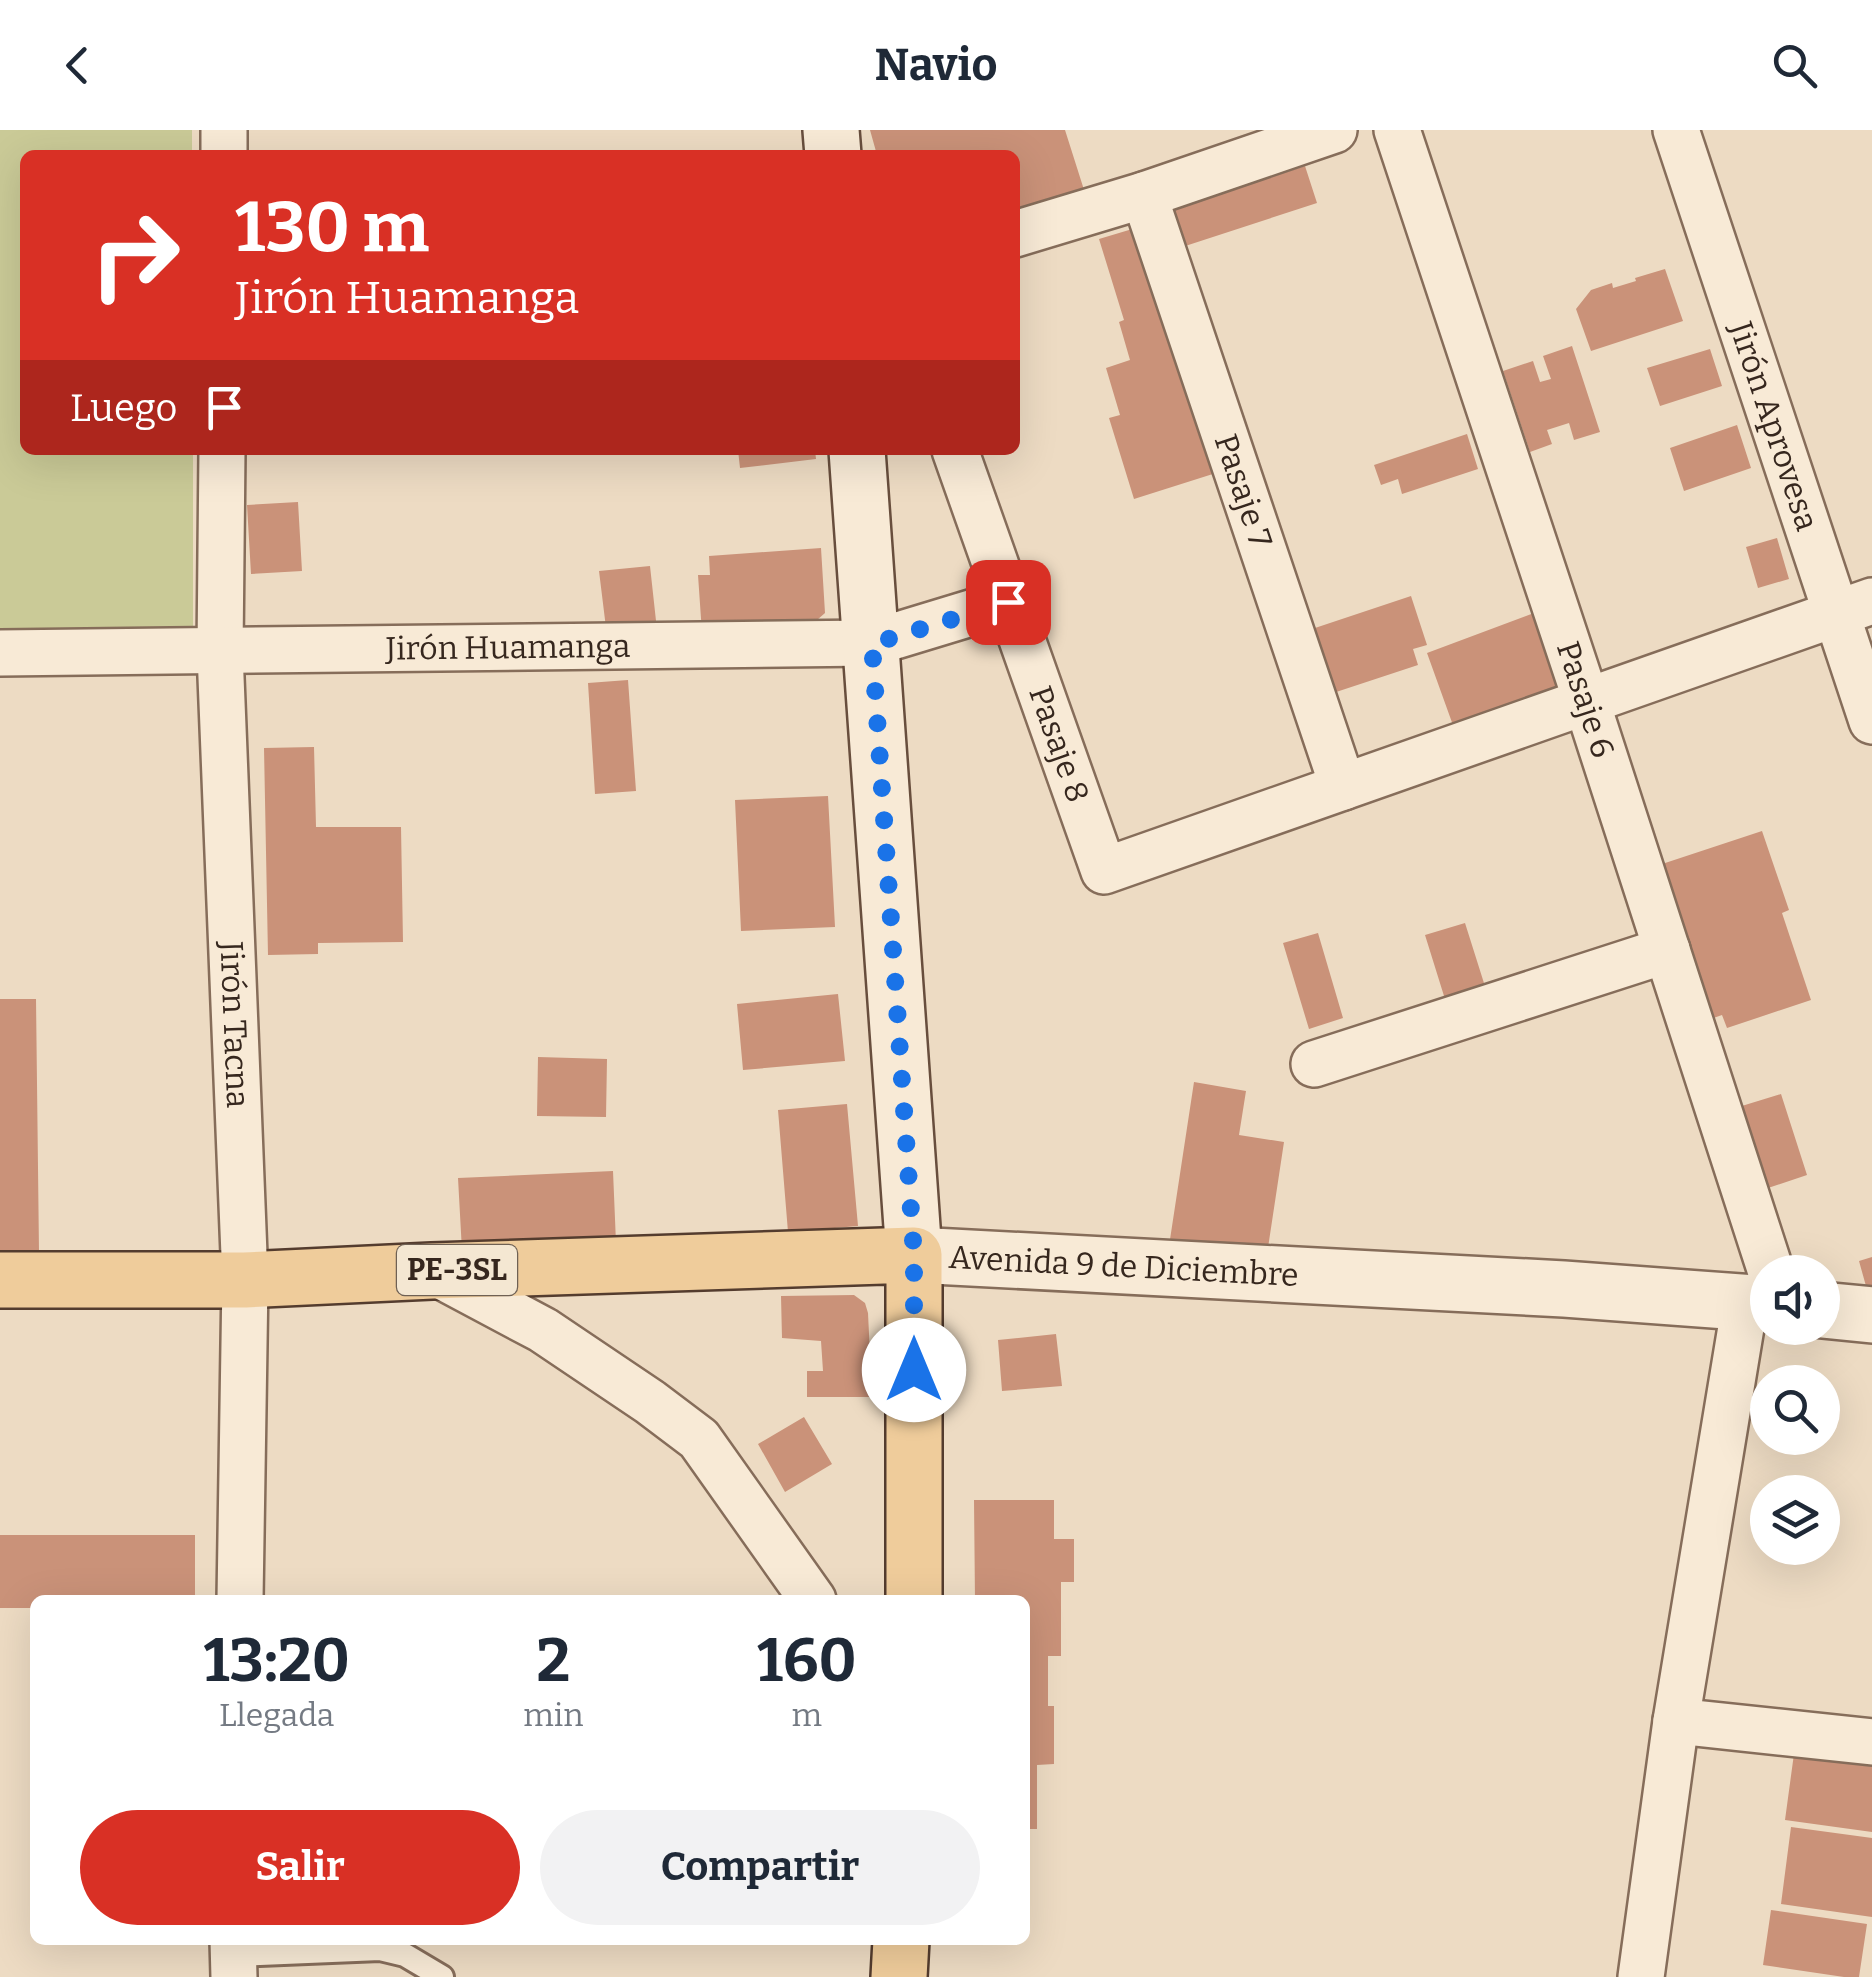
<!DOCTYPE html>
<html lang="es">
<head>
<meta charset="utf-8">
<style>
	body { margin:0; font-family:Bitter,serif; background:#f2f2f3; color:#1f2937; height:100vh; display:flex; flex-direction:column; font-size:38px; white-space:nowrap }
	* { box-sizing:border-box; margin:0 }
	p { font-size:32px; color:#747a83 }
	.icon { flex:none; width:55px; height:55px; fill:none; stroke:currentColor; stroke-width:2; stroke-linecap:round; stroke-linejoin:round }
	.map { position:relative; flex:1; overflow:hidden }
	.side { position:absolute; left:30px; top:1465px; width:1000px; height:350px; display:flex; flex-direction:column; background:#fff; border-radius:15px; box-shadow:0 10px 40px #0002 }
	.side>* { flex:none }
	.hud { position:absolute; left:20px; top:20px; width:1000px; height:305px; border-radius:15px; box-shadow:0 10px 40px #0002; background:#d93025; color:#fff; overflow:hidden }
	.fabs { position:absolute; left:1750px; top:1125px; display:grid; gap:20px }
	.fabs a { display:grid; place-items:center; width:90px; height:90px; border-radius:50%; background:#fff; box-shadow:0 10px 40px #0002; font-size:50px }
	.pin { position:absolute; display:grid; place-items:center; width:85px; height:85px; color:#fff; margin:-42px; border-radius:20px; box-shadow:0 5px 15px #0006 }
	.me { position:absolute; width:110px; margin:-55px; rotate:0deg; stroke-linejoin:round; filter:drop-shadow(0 0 8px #0008) }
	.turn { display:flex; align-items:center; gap:35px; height:210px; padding:0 50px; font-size:45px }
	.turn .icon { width:130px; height:130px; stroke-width:2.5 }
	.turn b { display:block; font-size:70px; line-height:85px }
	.then { display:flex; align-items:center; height:95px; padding:0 50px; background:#0003; gap:20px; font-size:38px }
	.eta { display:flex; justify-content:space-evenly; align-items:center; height:170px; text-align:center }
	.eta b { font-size:60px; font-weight:700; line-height:70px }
	.action { display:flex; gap:20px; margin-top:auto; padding:20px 50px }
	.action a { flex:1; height:115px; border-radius:60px; background:#d93025; color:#fff; font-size:40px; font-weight:700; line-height:115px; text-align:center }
	.action a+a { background:#f2f2f3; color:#1f2937 }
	header { display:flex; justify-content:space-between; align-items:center; height:130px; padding:0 50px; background:#fff; font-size:45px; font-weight:700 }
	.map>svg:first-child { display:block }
</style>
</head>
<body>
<header><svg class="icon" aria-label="back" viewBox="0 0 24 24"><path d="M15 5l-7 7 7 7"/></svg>Navio<svg class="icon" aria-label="search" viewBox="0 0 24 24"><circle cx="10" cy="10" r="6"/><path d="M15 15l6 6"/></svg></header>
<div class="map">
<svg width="1872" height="1847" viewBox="0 0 1872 1847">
	<rect width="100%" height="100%" fill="#eddbc3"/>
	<!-- green -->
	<path fill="#caca97" d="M0 0H192V25H25V320H193V506H0Z"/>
	<!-- building -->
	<path fill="#ca9279" d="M870 0H1065L1085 63 1015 82V25H877Z
		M1305 36 1317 73 1173 120 1160 83Z
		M1139 97 1216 343 1134 369 1109 288 1120 285 1106 238 1130 230 1119 192 1124 190 1099 109Z
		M1665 139 1683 191 1591 221 1576 179 1591 160 1612 153 1613 158 1636 151 1635 148Z
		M1572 216 1600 302 1574 310 1569 293 1547 300 1552 314 1530 322 1503 241 1533 231 1540 252 1551 249 1543 226Z
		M1710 219 1722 256 1660 276 1647 238Z
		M1737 295 1751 338 1684 361 1670 318Z
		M1467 304 1478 339 1402 364 1398 349 1381 355 1374 335Z
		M738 320H815L816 329 740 338Z
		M298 372 302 441 251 444 247 375Z
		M1777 408 1789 449 1758 458 1746 417Z
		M821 418 825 483 809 497 702 503 698 445H710L709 426Z
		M650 436 657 500 607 506 599 441Z
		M1411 466 1427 515 1413 519 1418 535 1324 566 1303 502Z
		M1534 483 1562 559 1454 598 1427 523Z
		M628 550 636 661 595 664 588 553Z
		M314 617 316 697H401L403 812 318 813V824L268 825 264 618Z
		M828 666 835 797 741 801 735 670Z
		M1762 701 1789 780 1782 783 1811 870 1727 898 1722 885 1705 891 1653 737Z
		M1465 793 1489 869 1449 882 1425 805Z
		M1318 803 1343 888 1309 899 1283 813Z
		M838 864 845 931 743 940 737 874Z
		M0 869H36L39 1122 0 1123Z
		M538 927 607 929 606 987 537 986Z
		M1194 952 1246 961 1239 1005 1284 1012 1266 1131 1169 1116Z
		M1781 964 1807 1045 1759 1061 1732 979Z
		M847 974 858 1096 788 1102 778 980Z
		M613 1041 616 1113 462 1121 458 1048Z
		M1872 1127V1174H1871L1859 1131Z
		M854 1165 865 1173 868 1183 872 1267H807V1241H823L821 1211 782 1208 781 1166Z
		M1056 1204 1062 1256 1002 1261 998 1210Z
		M804 1287 832 1334 785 1362 758 1314Z
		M974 1370H1054V1409H1074V1452H1061V1526H1048V1576H1054V1634L1037 1635V1699H1025V1470H975Z
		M0 1405H195V1470H35V1478H0Z
		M1796 1609 1872 1620V1702L1785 1690Z
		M1791 1697 1872 1708V1787L1781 1774Z
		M1771 1780 1867 1794 1859 1847H1844L1763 1835Z"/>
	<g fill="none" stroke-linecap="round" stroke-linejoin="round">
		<defs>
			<path id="service" d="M233 1825 380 1819 405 1825 442 1847"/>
			<g id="minor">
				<path id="s1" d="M1397 0 1587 573 1771 1142"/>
				<path id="s2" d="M1676 0 1872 591"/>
				<path d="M224 25V0"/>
				<path id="s3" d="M1144 65 1343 657"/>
				<path d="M1015 104 1144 65 1334 0"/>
				<path id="s4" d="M222 320 220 522 245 1150 240 1470"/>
				<path id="s5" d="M955 320 1104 741 1872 471"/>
				<path id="s6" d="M0 523 872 513 1007 472"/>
				<path d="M1314 934 1667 820"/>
				<path d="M432 1141 543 1200 650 1272 699 1309 813 1470"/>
				<path d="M1676 1591 1872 1612"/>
				<path d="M233 1810 234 1847"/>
				<path d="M1641 1847 1676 1591 1745 1173"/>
			</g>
			<g id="tertiary">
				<path id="s7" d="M914 1125 1564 1159 1768 1174"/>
				<path d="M1822 1180 1872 1185"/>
			</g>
			<path id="secondary" d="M831 0 833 25
				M857 320 914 1125"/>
			<path id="primary" d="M0 1150H245L432 1141 914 1125V1470
				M899 1847 901 1810"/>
		</defs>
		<!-- service casing -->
		<use href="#service" stroke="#866d5a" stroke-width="28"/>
		<!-- minor casing -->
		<use href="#minor" stroke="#866d5a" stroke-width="50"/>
		<!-- tertiary casing -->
		<use href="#tertiary" stroke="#866d5a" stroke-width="60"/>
		<!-- secondary casing -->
		<use href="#secondary" stroke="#684e3d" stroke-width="60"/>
		<!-- primary casing -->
		<use href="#primary" stroke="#543c2e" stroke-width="60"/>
		<!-- service -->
		<use href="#service" stroke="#f8ead6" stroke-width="22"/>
		<!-- minor -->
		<use href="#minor" stroke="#f8ead6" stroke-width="45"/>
		<!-- tertiary -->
		<use href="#tertiary" stroke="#f8ead6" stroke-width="55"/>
		<!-- secondary -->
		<use href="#secondary" stroke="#f8ead6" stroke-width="55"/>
		<!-- primary -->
		<use href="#primary" stroke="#efcc9b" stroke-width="55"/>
	</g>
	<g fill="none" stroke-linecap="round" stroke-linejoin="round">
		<!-- route -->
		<path stroke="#1a73e8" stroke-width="18" stroke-dasharray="0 32.4" d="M914 1240V1125L872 514 1008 472"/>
	</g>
	<g text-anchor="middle" stroke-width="9" stroke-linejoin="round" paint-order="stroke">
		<!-- shield labels -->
		<rect fill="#f4e7d2" stroke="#6f6154" stroke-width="2.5" x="397" y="1115" width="120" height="50" rx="8"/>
		<g font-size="30" font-weight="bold" fill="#36271e">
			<text x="457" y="1150">PE-3SL</text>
		</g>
		<!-- street labels -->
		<g font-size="32" fill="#36271e" stroke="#f4e7d2">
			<text dy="11" stroke="none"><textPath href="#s2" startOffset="312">Jirón Aprovesa</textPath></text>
			<text dy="11" stroke="none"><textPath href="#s3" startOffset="312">Pasaje 7</textPath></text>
			<text dy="11" stroke="none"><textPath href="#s6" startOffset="508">Jirón Huamanga</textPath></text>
			<text dy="11" stroke="none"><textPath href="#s1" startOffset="600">Pasaje 6</textPath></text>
			<text dy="11" stroke="none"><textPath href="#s5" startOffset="312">Pasaje 8</textPath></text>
			<text dy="11" stroke="none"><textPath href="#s4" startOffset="575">Jirón Tacna</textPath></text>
			<text dy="11" stroke="none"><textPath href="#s7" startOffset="210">Avenida 9 de Diciembre</textPath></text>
		</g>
	</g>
</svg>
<div class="fabs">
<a><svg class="icon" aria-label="sound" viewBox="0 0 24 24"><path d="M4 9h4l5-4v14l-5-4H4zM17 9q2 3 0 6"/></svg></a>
<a><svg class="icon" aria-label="search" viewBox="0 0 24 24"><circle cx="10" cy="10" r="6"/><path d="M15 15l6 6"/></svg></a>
<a><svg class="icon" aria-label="layers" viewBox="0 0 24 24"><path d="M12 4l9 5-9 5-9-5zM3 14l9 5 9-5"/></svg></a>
</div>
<div class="pin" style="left:1008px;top:472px;background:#d93025"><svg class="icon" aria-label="arrive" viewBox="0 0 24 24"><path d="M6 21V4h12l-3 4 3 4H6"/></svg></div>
<svg class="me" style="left:914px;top:1240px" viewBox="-20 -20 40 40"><circle r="19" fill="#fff"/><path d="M0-13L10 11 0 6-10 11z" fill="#1a73e8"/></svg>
<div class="hud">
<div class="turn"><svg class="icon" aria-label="right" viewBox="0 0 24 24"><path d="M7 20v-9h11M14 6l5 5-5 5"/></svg><div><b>130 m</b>Jirón Huamanga</div></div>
<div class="then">Luego<svg class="icon" aria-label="arrive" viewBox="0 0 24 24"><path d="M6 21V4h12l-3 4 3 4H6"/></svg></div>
</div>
<section class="side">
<div class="eta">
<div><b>13:20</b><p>Llegada</p></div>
<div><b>2</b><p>min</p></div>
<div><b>160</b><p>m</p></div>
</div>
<div class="action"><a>Salir</a><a>Compartir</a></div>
</section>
</div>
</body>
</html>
